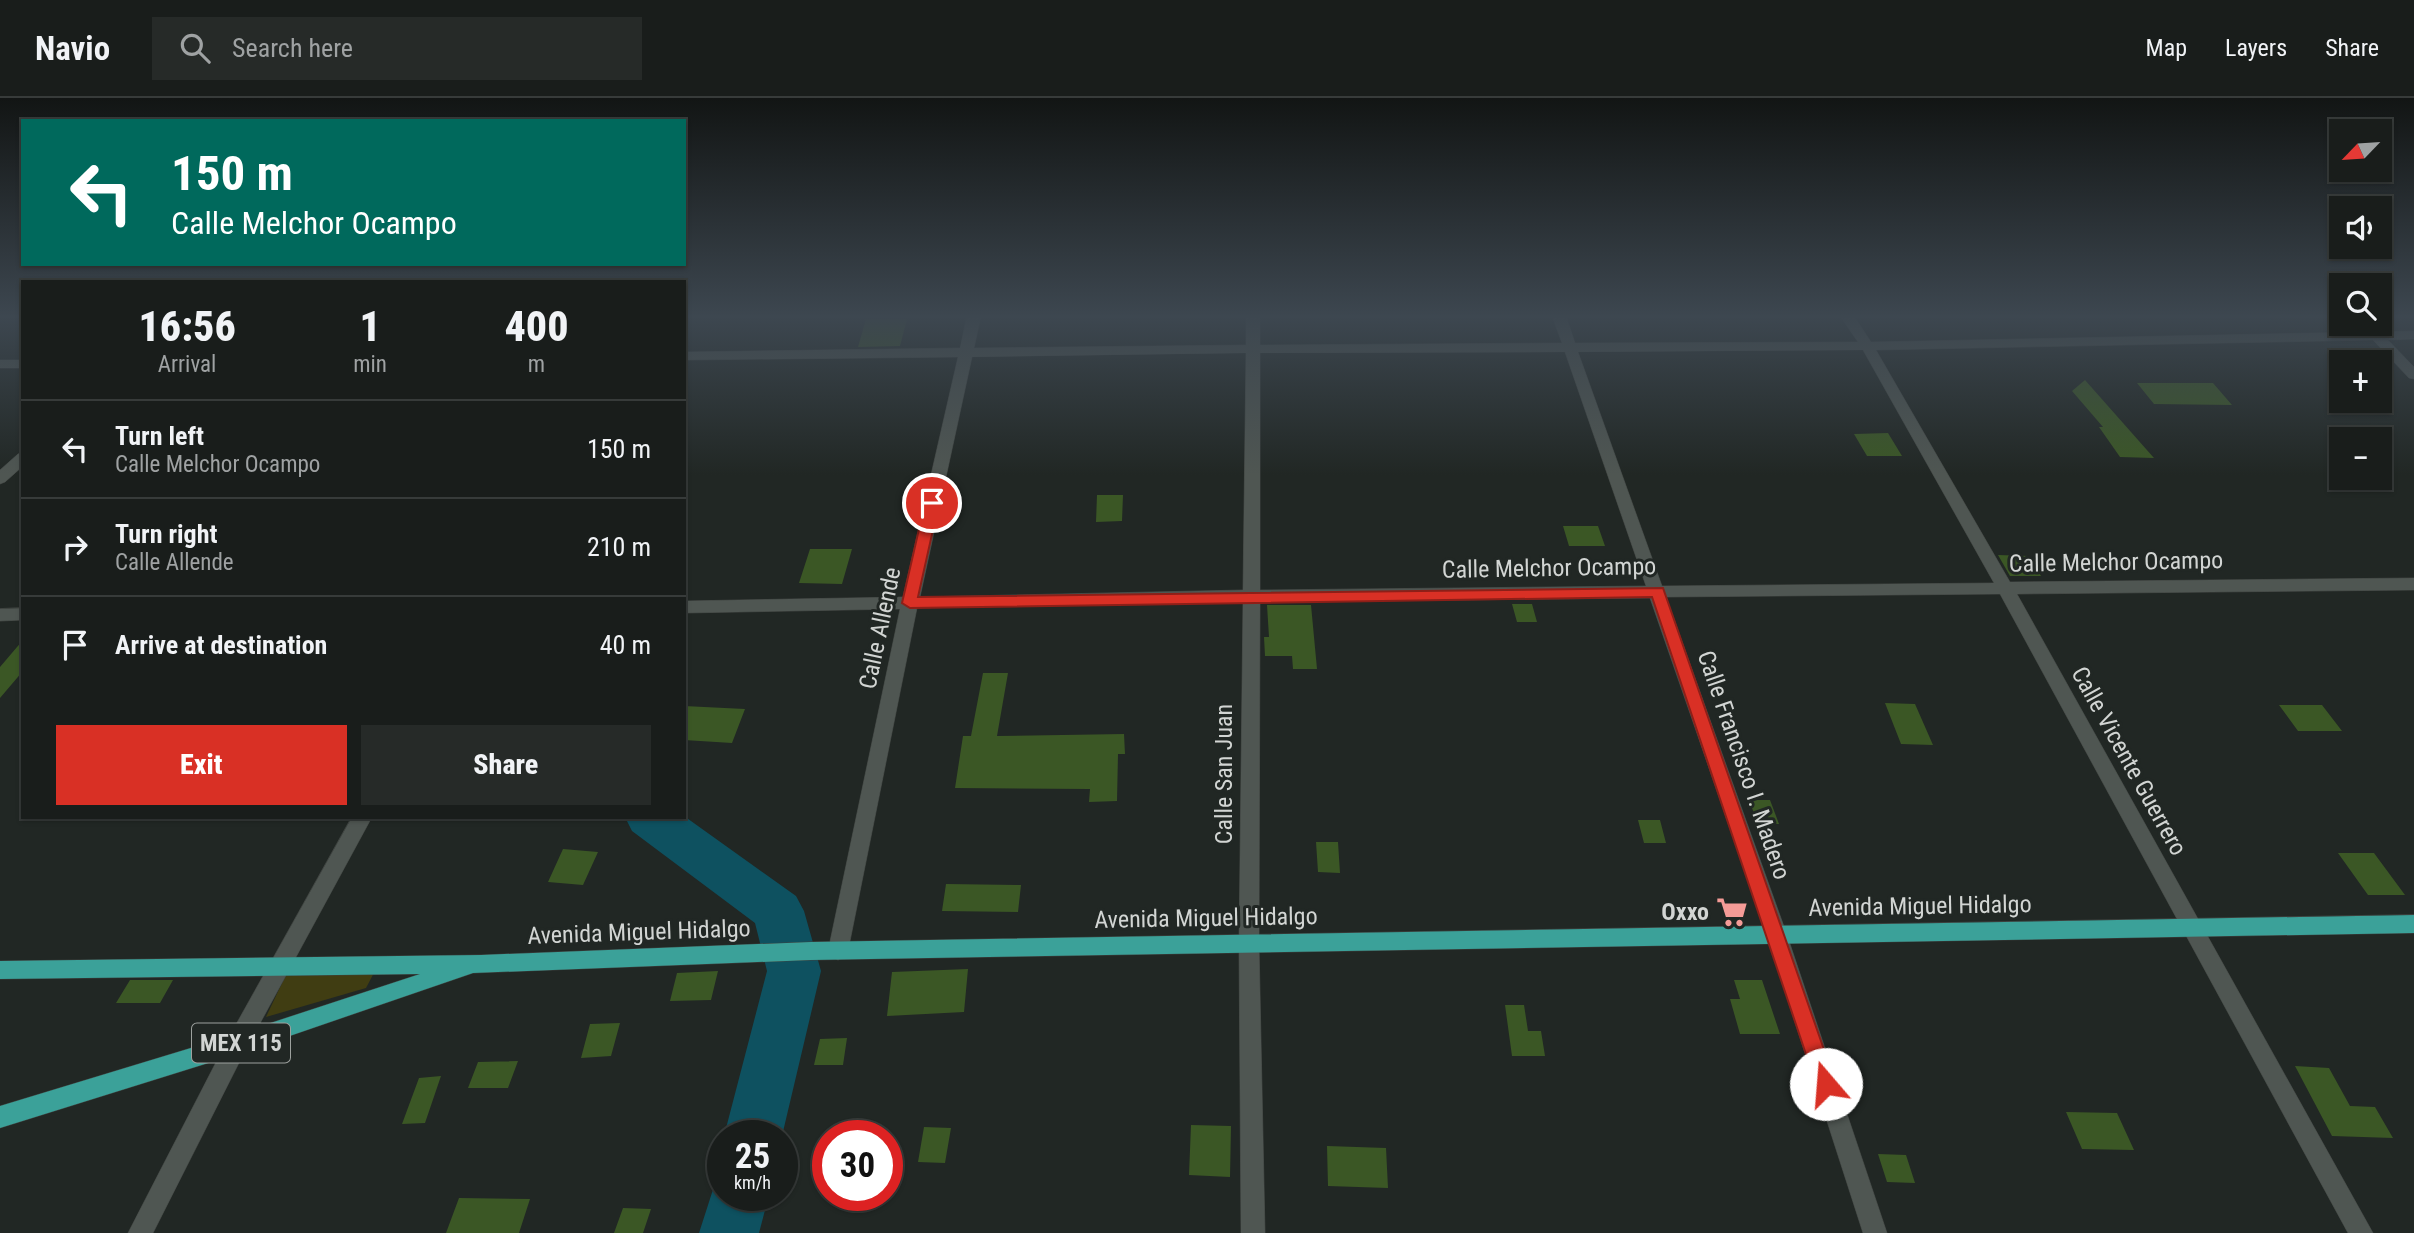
<!DOCTYPE html>
<html lang="en">
<head>
<meta charset="utf-8">
<style>
	body { margin:0; font-family:"Roboto Condensed",sans-serif; background:#262a28; color:#f1f3f6; height:100vh; display:flex; flex-direction:column; font-size:26px; white-space:nowrap }
	* { box-sizing:border-box; margin:0 }
	p { font-size:23px; color:#9fa2a3 }
	.icon { flex:none; width:38px; height:38px; fill:none; stroke:currentColor; stroke-width:2; stroke-linecap:round; stroke-linejoin:round }
	.map { position:relative; flex:1; overflow:hidden }
	.side { position:absolute; left:21px; top:182px; width:665px; height:539px; display:flex; flex-direction:column; background:#191d1b; border-radius:0px; box-shadow:0 2px 5px #0004,0 0 0 2px #373b3a }
	.side>* { flex:none }
	.banner { position:absolute; left:21px; top:21px; width:665px; height:147px; border-radius:0px; box-shadow:0 2px 5px #0004,0 0 0 2px #373b3a; background:#00695c; color:#fff; overflow:hidden }
	.needle { width:46px; rotate:245deg }
	.tools { position:absolute; left:2329px; top:21px; display:grid; gap:14px }
	.tools a { display:grid; place-items:center; width:63px; height:63px; border-radius:0px; background:#191d1b; box-shadow:0 2px 5px #0004,0 0 0 2px #373b3a; font-size:35px }
	.speed { position:absolute; left:707px; top:1022px; display:flex; gap:14px; font-size:35px; font-weight:700; text-align:center }
	.speed>* { display:grid; place-content:center; width:91px; height:91px; border-radius:50%; background:#191d1b; box-shadow:0 2px 5px #0004,0 0 0 2px #373b3a; line-height:1 }
	.speed small { font-size:18px; font-weight:400 }
	.speed .limit { border:10px solid #d22; background:#fff; color:#111 }
	.pin { position:absolute; display:grid; place-items:center; width:60px; height:60px; color:#fff; margin:-30px; border:4px solid #fff; border-radius:50%; box-shadow:0 2px 7px #0007 }
	.me { position:absolute; width:77px; margin:-38px; rotate:342deg; stroke-linejoin:round; filter:drop-shadow(0 0 5px #0008) }
	.turn { display:flex; align-items:center; gap:24px; height:147px; padding:0 35px; font-size:32px }
	.turn .icon { width:91px; height:91px; stroke-width:2.5 }
	.turn b { display:block; font-size:49px; line-height:60px }
	.eta { display:flex; justify-content:space-evenly; align-items:center; height:119px; text-align:center }
	.eta b { font-size:42px; font-weight:800; line-height:49px }
	.action { display:flex; gap:14px; margin-top:auto; padding:14px 35px }
	.action a { flex:1; height:80px; border-radius:0px; background:#d93025; color:#fff; font-size:28px; font-weight:800; line-height:80px; text-align:center }
	.action a+a { background:#262a28; color:#f1f3f6 }
	ul { padding:0; list-style:none }
	li { display:flex; align-items:center; gap:21px; height:98px; padding:0 35px; border-top:2px solid #373b3a }
	li div { flex:1 }
	li b { display:block; font-size:26px }
	li em { font-style:normal }
	header { display:flex; align-items:center; gap:42px; box-sizing:border-box; height:98px; padding:0 35px; background:#191d1b; border-bottom:2px solid #373b3a }
	header strong { font-size:33px }
	nav { display:flex; gap:38px; margin-inline-start:auto; font-size:24px }
	.search { width:490px; height:63px; background:#262a28; display:flex; align-items:center; gap:18px; box-sizing:border-box; padding:0 24px; border-radius:0px; color:#9fa2a3; font-size:26px }
	.map>svg:first-child { display:block }
</style>
</head>
<body>
<header>
<strong>Navio</strong>
<div class="search"><svg class="icon" aria-label="search" viewBox="0 0 24 24"><circle cx="10" cy="10" r="6"/><path d="M15 15l6 6"/></svg>Search here</div>
<nav><a>Map</a><a>Layers</a><a>Share</a></nav>
</header>
<div class="map">
<svg width="2414" height="1135" viewBox="0 0 2414 1135">
	<rect width="100%" height="100%" fill="#212724"/>
	<!-- green -->
	<path fill="#403d12" d="M291 866 376 871 366 890 266 919Z"/>
	<g fill="none" stroke-linecap="round" stroke-linejoin="round">
		<!-- river -->
		<path fill="#0e5160" fill-rule="evenodd" d="M684 718 796 798 804 813 821 873 782 1038H724L767 873 755 825 632 733 625 719Z
			M723 1074V1097H769L759 1135H699L718 1076Z"/>
	</g>
	<!-- building -->
	<path fill="#3b5725" d="M866 221H907L900 248 858 249Z
		M2085 282 2154 360 2120 359 2099 329H2103L2072 293Z
		M2137 285H2213L2232 307 2154 306Z
		M1888 335 1902 358H1867L1854 336Z
		M1097 397H1123L1122 423 1096 424Z
		M1563 428H1598L1605 448H1569Z
		M810 451H852L842 486 799 485Z
		M1998 457 2029 458 2041 478H2010Z
		M1512 506H1532L1537 524H1517Z
		M1267 507H1311L1317 571H1293L1292 558H1265L1264 539H1269Z
		M23 542V573L0 600V569Z
		M983 575H1008L997 638 1124 636 1125 656H1118L1117 703 1089 704 1090 691 955 690 963 638H971Z
		M1885 605 1915 606 1933 647 1901 646Z
		M2279 607H2322L2342 633H2298Z
		M684 608 745 611 732 645 684 642Z
		M1749 702H1770L1779 726H1758Z
		M1638 722H1660L1666 745H1644Z
		M1316 744H1338L1340 775 1318 774Z
		M563 751 598 754 583 787 548 784Z
		M2338 755H2374L2405 797H2368Z
		M946 786 1021 787 1018 814 942 813Z
		M968 871 964 914 887 918 892 874Z
		M718 873 711 902 670 903 677 875Z
		M130 882H173L160 905H116Z
		M1734 882H1762L1780 936H1740L1730 901H1740Z
		M1505 907H1524L1528 933H1541L1545 958H1512Z
		M620 925 611 958 581 960 590 926Z
		M847 940 843 967H814L820 941Z
		M518 963 508 990H468L478 964Z
		M2295 968 2329 970 2350 1008 2375 1009 2393 1040 2332 1038Z
		M441 978 425 1025 402 1026 419 980Z
		M2066 1014 2117 1015 2134 1052 2082 1051Z
		M1191 1027 1231 1028 1230 1079 1189 1077Z
		M924 1029 951 1030 945 1065 918 1064Z
		M1327 1048 1386 1050 1388 1090 1328 1088Z
		M1878 1056 1906 1057 1915 1085 1887 1084Z
		M459 1100 530 1101 519 1135H446Z
		M623 1110 651 1111 643 1135H614Z"/>
	<g fill="none" stroke-linecap="round" stroke-linejoin="round">
		<defs>
			<path id="minor" d="M967 218H981L974 250 1246 247V218H1260V247L1562 245 1552 218H1566L1575 245 1858 244 1840 218H1854L1871 244 2365 234 2358 226H2372L2380 234 2414 233V241L2388 242 2414 269V281L2409 280 2373 242 1876 252 2010 484 2414 480V492L2017 496 2373 1135H2348L2000 496 1666 499 1787 837 1887 1135H1863L1767 837 1650 500 1260 504 1259 846 1265 1135H1241L1239 846 1243 504 917 510 848 853 845 859 838 862 831 859 828 853 900 511 684 515V503L903 499 958 259 684 262V254L960 250ZM1863 252 1994 485 1662 488 1578 254ZM1565 254 1646 488 1260 492V255ZM1246 255 1243 492 920 499 972 259Z
				M0 262H23V270H0Z
				M23 354V368L5 384 0 386V372L18 356Z
				M23 510V522L0 523V511Z
				M352 719H372L245 953 153 1135H128L229 939Z"/>
			<path id="major" d="M2414 817V835L811 862 473 875 237 956 0 1030V1008L237 936 420 876 0 881V863L481 857 811 844Z"/>
		</defs>
		<!-- minor casing -->
		<use href="#minor" stroke="#3f4340" stroke-width="1"/>
		<!-- major casing -->
		<use href="#major" stroke="#3f4340" stroke-width="1"/>
		<!-- minor -->
		<use href="#minor" fill="#4f5652" fill-rule="evenodd"/>
		<!-- major -->
		<use href="#major" fill="#3ba199" fill-rule="evenodd"/>
	</g>
	<!-- sky -->
	<linearGradient id="sky" x2="0" y2="1"><stop stop-color="#121514"/><stop offset="0.58" stop-color="#3d4750"/><stop offset="1" stop-color="#3d4750" stop-opacity="0"/></linearGradient>
	<rect width="2414" height="377" fill="url(#sky)"/>
	<!-- route -->
	<path fill="#d93025" stroke="#8d1f18" stroke-width="2" d="M932 401 939 405 918 499 1663 490 1836 986 1833 993 1826 996 1819 993 1816 986 1652 499 910 510 902 505 925 405Z"/>
	<!-- icons -->
	<defs>
		<symbol id="supermarket-bare" viewBox="-9 -9 18 18"><path d="M-6-5.5h2.5l.6 2H6L4.5 2H-2.5L-4.4-4H-6ZM-1.5 3.2a1.3 1.3 0 1 0 .1 0ZM3 3.2a1.3 1.3 0 1 0 .1 0Z" fill="#f59b97" stroke="#212724" stroke-width="2.5" paint-order="stroke"/></symbol>
	</defs>
	<g fill-rule="evenodd">
		<use href="#supermarket-bare" x="1710" y="792" width="44" height="44"/>
	</g>
	<g text-anchor="middle" stroke-width="6" stroke-linejoin="round" paint-order="stroke">
		<!-- shield labels -->
		<rect fill="#212724" stroke="#9da19e" stroke-width="2" x="192" y="925.5" width="98" height="39" rx="5"/>
		<g font-size="23" font-weight="bold" fill="#d2d5d3">
			<text x="241" y="953">MEX 115</text>
		</g>
		<!-- street labels -->
		<g font-size="24" fill="#d2d5d3" stroke="#212724">
			<text transform="translate(2116 464) rotate(-1)" y="8">Calle Melchor Ocampo</text>
			<text transform="translate(1549 470) rotate(-1)" y="8">Calle Melchor Ocampo</text>
			<text transform="translate(880 530) rotate(-78)" y="8">Calle Allende</text>
			<text transform="translate(2129 663) rotate(61)" y="8">Calle Vicente Guerrero</text>
			<text transform="translate(1744 667) rotate(71)" y="8">Calle Francisco I. Madero</text>
			<text transform="translate(1224 676) rotate(-90)" y="8">Calle San Juan</text>
			<text transform="translate(1920 808) rotate(-1)" y="8">Avenida Miguel Hidalgo</text>
			<text transform="translate(1206 820) rotate(-1)" y="8">Avenida Miguel Hidalgo</text>
			<text transform="translate(639 834) rotate(-2)" y="8">Avenida Miguel Hidalgo</text>
		</g>
		<!-- poi labels -->
		<g font-size="24" font-weight="bold" fill="#d2d5d3" stroke="#212724" text-anchor="end">
			<text x="1709" y="822">Oxxo</text>
		</g>
	</g>
</svg>
<div class="tools">
<a><svg class="needle" viewBox="-14 -14 28 28"><path d="M0-13l5 13h-10z" fill="#e53935"/><path d="M0 13l5-13h-10z" fill="#9fa2a3"/></svg></a>
<a><svg class="icon" aria-label="sound" viewBox="0 0 24 24"><path d="M4 9h4l5-4v14l-5-4H4zM17 9q2 3 0 6"/></svg></a>
<a><svg class="icon" aria-label="search" viewBox="0 0 24 24"><circle cx="10" cy="10" r="6"/><path d="M15 15l6 6"/></svg></a>
<a>+</a>
<a>−</a>
</div>
<div class="speed"><div>25<small>km/h</small></div><div class="limit">30</div></div>
<div class="pin" style="left:932px;top:405px;background:#d93025"><svg class="icon" aria-label="arrive" viewBox="0 0 24 24"><path d="M6 21V4h12l-3 4 3 4H6"/></svg></div>
<svg class="me" style="left:1826px;top:986px" viewBox="-20 -20 40 40"><circle r="19" fill="#fff"/><path d="M0-13L10 11 0 6-10 11z" fill="#d93025"/></svg>
<div class="banner">
<div class="turn"><svg class="icon" aria-label="left" viewBox="0 0 24 24"><path d="M17 20v-9H6M10 6l-5 5 5 5"/></svg><div><b>150 m</b>Calle Melchor Ocampo</div></div>
</div>
<section class="side">
<div class="eta">
<div><b>16:56</b><p>Arrival</p></div>
<div><b>1</b><p>min</p></div>
<div><b>400</b><p>m</p></div>
</div>
<ul>
<li><svg class="icon" aria-label="left" viewBox="0 0 24 24"><path d="M17 20v-9H6M10 6l-5 5 5 5"/></svg><div><b>Turn left</b><p>Calle Melchor Ocampo</p></div><em>150 m</em></li>
<li><svg class="icon" aria-label="right" viewBox="0 0 24 24"><path d="M7 20v-9h11M14 6l5 5-5 5"/></svg><div><b>Turn right</b><p>Calle Allende</p></div><em>210 m</em></li>
<li><svg class="icon" aria-label="arrive" viewBox="0 0 24 24"><path d="M6 21V4h12l-3 4 3 4H6"/></svg><div><b>Arrive at destination</b></div><em>40 m</em></li>
</ul>
<div class="action"><a>Exit</a><a>Share</a></div>
</section>
</div>
</body>
</html>
